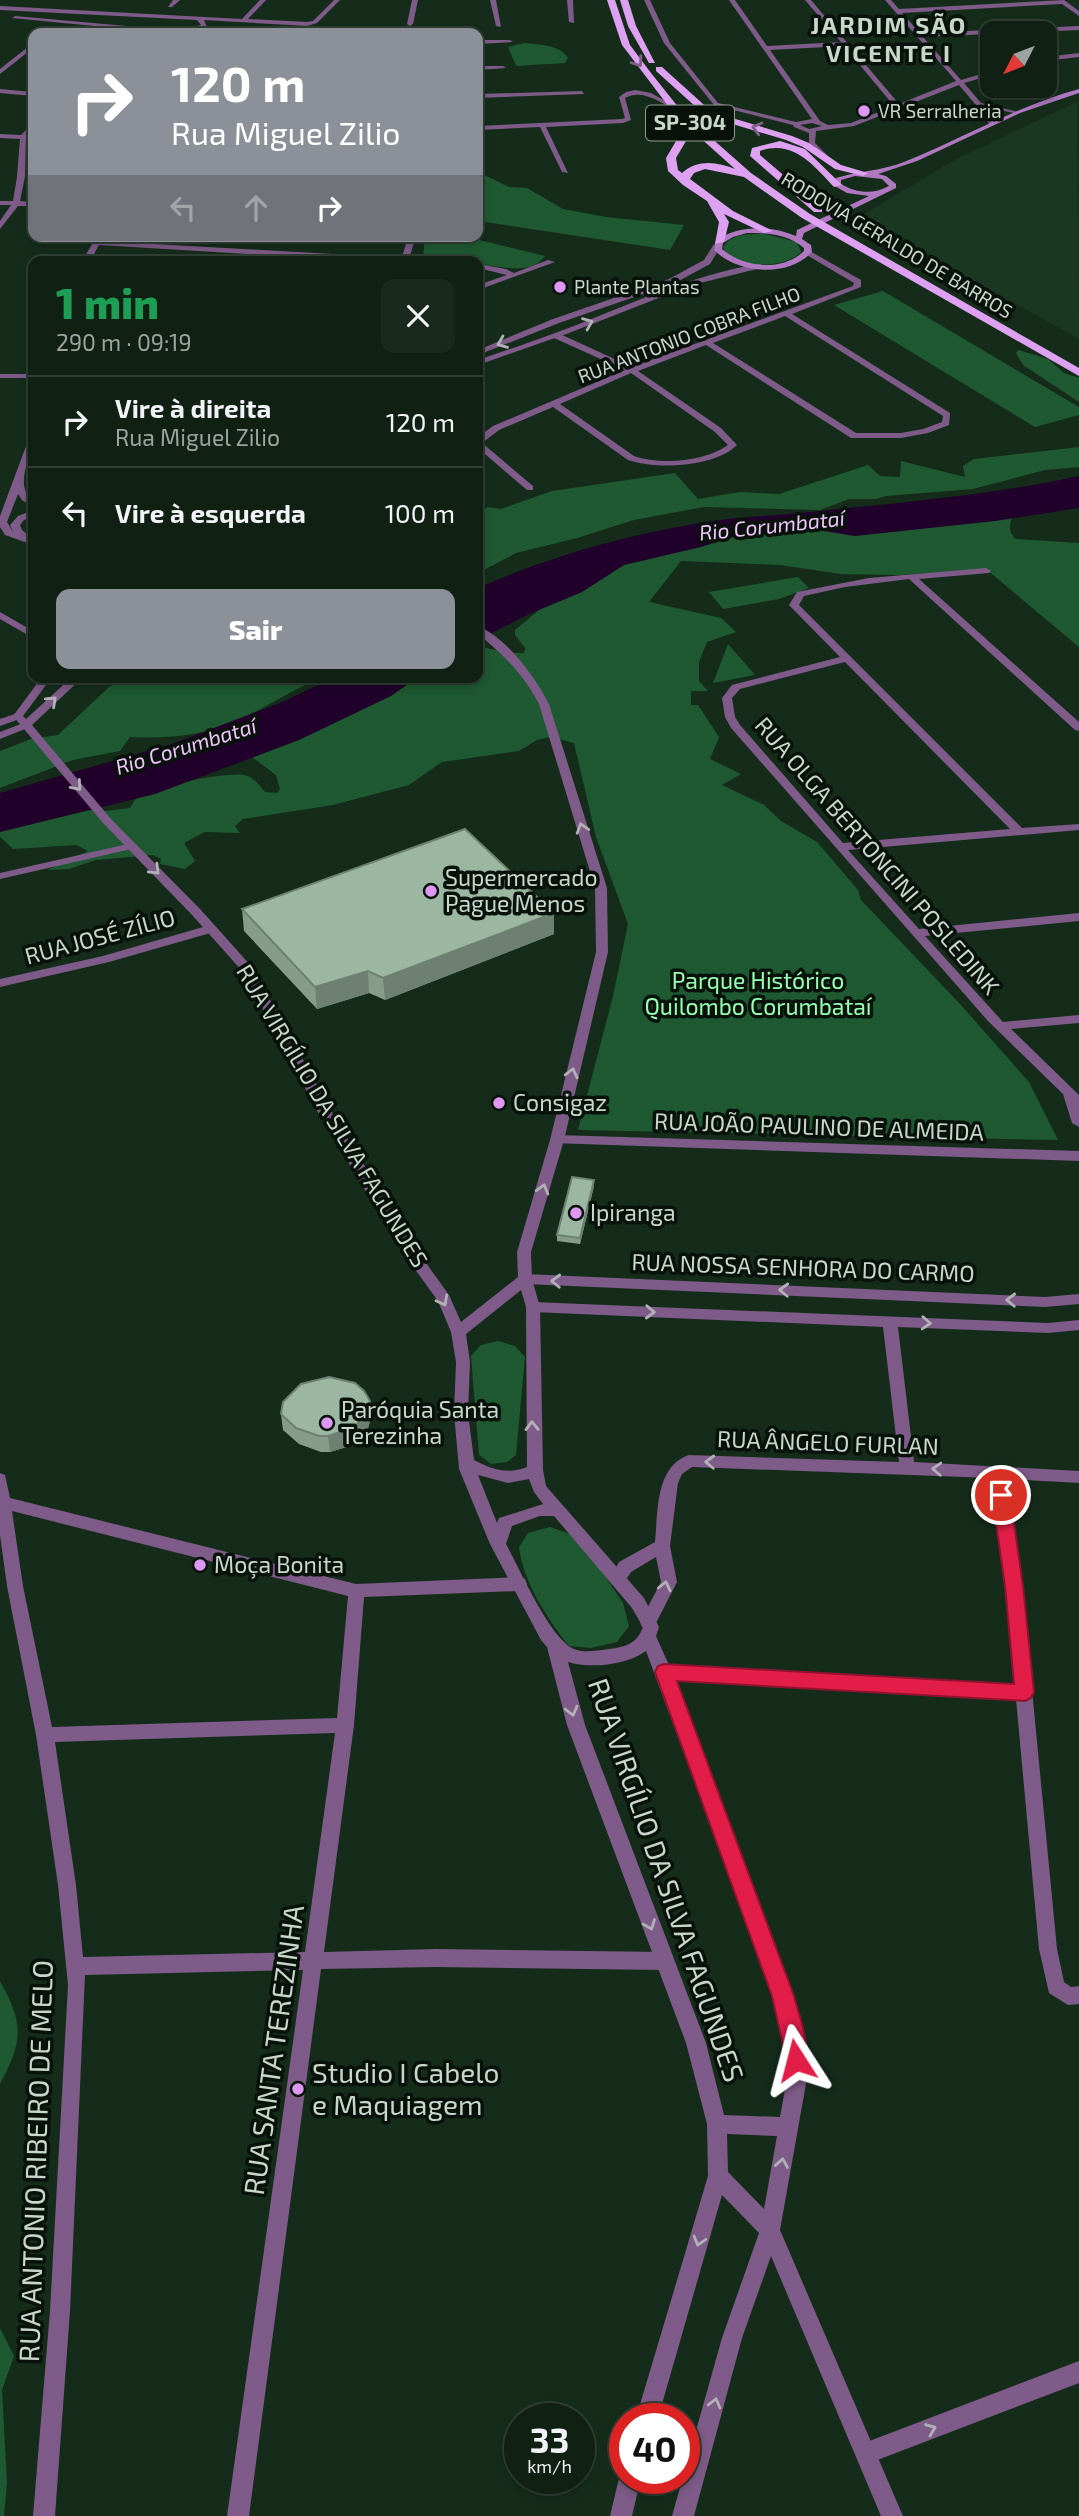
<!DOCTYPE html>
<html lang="pt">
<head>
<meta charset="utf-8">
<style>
	body { margin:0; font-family:"Exo 2",sans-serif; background:#19291d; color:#f1f3f6; height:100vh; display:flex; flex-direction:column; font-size:26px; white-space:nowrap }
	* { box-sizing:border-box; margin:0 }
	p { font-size:23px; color:#9ca3a0 }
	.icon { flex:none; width:38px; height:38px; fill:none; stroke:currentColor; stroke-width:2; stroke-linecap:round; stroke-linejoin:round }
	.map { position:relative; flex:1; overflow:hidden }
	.side { position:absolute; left:28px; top:256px; width:455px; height:427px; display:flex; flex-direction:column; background:#102114; border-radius:14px; box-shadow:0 4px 10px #0003,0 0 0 2px #303e34 }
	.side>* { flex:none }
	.banner { position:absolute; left:28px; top:28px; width:455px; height:214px; border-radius:14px; box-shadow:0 4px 10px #0003,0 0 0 2px #303e34; background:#8c9099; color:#fff; overflow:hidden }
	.needle { width:46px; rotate:228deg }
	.tools { position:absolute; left:980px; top:21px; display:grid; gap:14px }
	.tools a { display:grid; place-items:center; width:77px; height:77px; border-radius:14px; background:#102114; box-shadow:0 4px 10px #0003,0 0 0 2px #303e34; font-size:35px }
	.speed { position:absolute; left:504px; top:2403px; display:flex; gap:14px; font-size:35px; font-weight:700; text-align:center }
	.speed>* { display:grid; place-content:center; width:91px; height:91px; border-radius:50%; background:#102114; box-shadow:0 4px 10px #0003,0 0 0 2px #303e34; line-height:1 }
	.speed small { font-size:18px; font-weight:400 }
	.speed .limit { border:10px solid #d22; background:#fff; color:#111 }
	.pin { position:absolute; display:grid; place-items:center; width:60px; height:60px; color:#fff; margin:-30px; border:4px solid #fff; border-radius:50%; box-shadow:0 2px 7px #0007 }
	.me { position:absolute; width:77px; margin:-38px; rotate:351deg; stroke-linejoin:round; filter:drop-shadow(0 0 5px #0008) }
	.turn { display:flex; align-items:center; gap:24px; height:147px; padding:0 28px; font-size:32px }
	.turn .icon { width:91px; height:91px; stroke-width:2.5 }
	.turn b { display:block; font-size:49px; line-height:60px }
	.lanes { display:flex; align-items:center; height:66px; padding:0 28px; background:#0003; justify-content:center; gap:35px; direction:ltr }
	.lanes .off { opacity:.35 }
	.round { display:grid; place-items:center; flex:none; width:74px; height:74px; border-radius:14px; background:#19291d }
	.summary { display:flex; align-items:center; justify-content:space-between; height:119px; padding:0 28px }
	h1 { font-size:42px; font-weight:800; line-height:52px; color:#1e9e55 }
	.cta { display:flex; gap:14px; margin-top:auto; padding:14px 28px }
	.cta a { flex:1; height:80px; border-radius:14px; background:#8c9099; color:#fff; font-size:28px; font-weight:800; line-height:80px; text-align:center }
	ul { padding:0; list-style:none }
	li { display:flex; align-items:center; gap:21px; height:91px; padding:0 28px; border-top:2px solid #303e34 }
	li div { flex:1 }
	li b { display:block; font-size:26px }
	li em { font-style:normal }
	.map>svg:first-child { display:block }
</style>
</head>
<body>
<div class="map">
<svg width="1079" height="2516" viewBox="0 0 1079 2516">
	<rect width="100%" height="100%" fill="#152c1b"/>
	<!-- built -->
	<path fill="#1a3722" d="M1077 102 1079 339 859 217 956 159Z"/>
	<!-- green -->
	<path fill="#1e5931" d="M524 43C540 45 559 44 568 58L565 63 516 66 508 47Z
		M478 172 509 187 527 188 563 209 606 217 684 225 670 250 478 221Z
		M765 234 797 242 801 252C785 269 735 270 723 248 730 233 751 234 765 234Z
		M425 236H463L545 256C532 276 498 266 478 264V261L428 260 423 258Z
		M883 291 1079 407V415L1035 427 834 305Z
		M1018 350 1048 359 1064 373 1079 378V402L1023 365 1016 353Z
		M1079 447V467L1045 470 973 489 886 496 876 499H849L820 510 704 507 634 520 577 538 516 553 478 573V512L488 507 501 509 552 491 675 473 698 499 740 492 779 494 868 465 880 476 900 477 901 461 965 477 963 466 974 459Z
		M1017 510C1010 519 1006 531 1016 539L1079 543V647L986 569 901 575 841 574 780 565 681 561 649 602 721 618 736 632 707 642 699 662V681L708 691H691V705H698L719 737 710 759 741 774 722 785 764 805 781 821 817 842 858 890 861 900 960 1004 1029 1082 1058 1140 578 1130 613 996 628 924 596 837 574 743 550 737 537 740 519 751 442 762 409 785 333 805 243 819 235 826 240 833 205 832 184 843 195 861 185 869 160 864 161 859 153 855 96 860 69 869 47 870 88 851 76 845 13 849 0 837V817L78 807 98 812 130 808C133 803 136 797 140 795 156 786 226 772 244 775 254 777 259 785 265 792L277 793 280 789 276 775 252 757 393 694 418 677H478V646L508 653H524L525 648 515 635V630L556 596 624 565 694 538Z
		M798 577 809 588 779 599 723 609 709 592Z
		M728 644 755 675 713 683Z
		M131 677H326C292 688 265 709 232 723 201 736 163 739 130 737L120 751 73 760 0 788V751L31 739 58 735 109 687Z
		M498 1341 515 1346 525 1357 516 1455 507 1462 491 1464 479 1455 471 1356 481 1345Z
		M550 1527 570 1534 599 1567 623 1603 629 1626 617 1642 591 1648 569 1646C547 1618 523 1582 519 1547L528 1533Z
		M0 1981C24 2024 23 2041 0 2084Z
		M0 2328 14 2356 2 2390 7 2483 4 2516H0Z"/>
	<!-- water -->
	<path fill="#20002a" d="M1079 476V508L995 521 855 536 812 529 733 537 701 547 624 565 582 592 527 615 478 640V588C548 557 625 535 701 523 734 517 768 516 801 513 894 503 988 496 1079 476Z
		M335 677H418L391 696 299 740 155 794 0 832V793L172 744 280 703Z"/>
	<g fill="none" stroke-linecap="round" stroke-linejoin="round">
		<!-- minor -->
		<path fill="#7e5b88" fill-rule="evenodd" d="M173 0H180L172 7H168Z
			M260 0H266L248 19 307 22 313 21 334 0H340L317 23 307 26 204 20 207 27 188 33H166L12 18 15 16 182 31 201 25 197 20 0 10V6L242 19Z
			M412 0H418L413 24 410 26 407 24Z
			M490 0H496L501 27 496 26Z
			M567 0H573L574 23 569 22Z
			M644 0H650L670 43 718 103 796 122 812 119 729 0H735L767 46 841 42 805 0H811L899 104 956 81 885 0H891L899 9 1064 0 1079 11V16L1062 4 902 13 920 33 1079 26V30L923 37 961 80 992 71V75L964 83 981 103 1019 112V114L984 107 994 123 989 124 976 105 959 85 854 126 816 131 815 143 829 157 826 159 809 143V133L794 127 793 125 714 105 664 43ZM844 46 894 106 851 123 828 125 820 121 770 50ZM812 123 822 126 809 129 800 125Z
			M478 40H510L513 42 478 44Z
			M33 43V48L0 74V69Z
			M1079 53V57L1045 61V57Z
			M478 66H503L506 68 478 70Z
			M0 89 33 92V96L0 93Z
			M635 90 651 93 678 108 673 109C658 101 642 89 625 98L631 120 623 123 546 127 568 173 562 172 540 127 478 130V126L622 119 625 118 619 97 626 92Z
			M582 91 584 94 478 98V94Z
			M33 123V129L26 137 25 177 20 201 33 202V206H18L0 229V221L11 205H0V201H13L17 177 20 139 0 138V134L21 135Z
			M97 236H105L102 241 402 258 408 236H416L409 259 414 261H366L99 245 90 261H82Z
			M808 250 861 280V287L792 314 950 413 949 425 928 433 901 438H851L706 345 638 371 721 428 737 445C715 467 657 470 628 460L553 407 499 430 482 443 533 486V490H527L478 448V437L493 426 625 370 554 338V334H560L632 367 853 286 854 283 805 254 804 252ZM785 316 943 416 942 422 923 429 901 433H856L713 343ZM631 373 715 432 728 445C705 462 660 465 634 456L560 404Z
			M548 260 555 262 478 290V285L507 275 478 268V264L506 269 514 273Z
			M0 374H33V378H0Z
			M33 435C34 455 12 485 33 500V507L22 500 18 494 7 522 13 532 10 525 18 516 33 510V516L24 520 20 525 22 530 33 539V545L5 535 0 527V516L29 438Z
			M986 568 991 571 989 573 919 579 1079 722V731L1075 730 909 579 845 587 804 596 799 605 1022 828 1079 824V830L848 850 919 929 1079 913V921L925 936 1003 1022 1079 1015V1023L1011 1029 1079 1095V1127L1072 1123 1063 1094 988 1021 731 728 725 717 722 698 732 685 840 657 789 605 797 592 869 578ZM845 662 1010 829 843 843 740 725 735 717 732 698 740 689Z
			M0 612 33 631V638L0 619Z
			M18 713 22 714V718L0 726V719Z
			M26 722 31 725 30 727 0 739V732Z
			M132 843 138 846 136 848 0 879V873Z
			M210 925 214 926V932L109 962 0 987V979L103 956Z
			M557 1135 1079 1151V1161L552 1143 550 1140Z
			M525 1274 1045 1297 1079 1294V1304L1045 1307 525 1284 518 1279Z
			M533 1302 1048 1323 1079 1320V1330L1048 1333 898 1327 914 1462 1079 1471V1483L1007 1479 1022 1586 1057 1949 1064 1982 1071 1987 1079 1986V2004L1068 2005 1049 1993 1039 1949 1016 1699 664 1679 658 1677 656 1672 658 1667 664 1665 1015 1684 1006 1586 991 1478 692 1467 682 1474 678 1483 670 1546 677 1582 654 1627 648 1629 642 1627 640 1622 661 1582 656 1557 631 1572 624 1583 618 1585 612 1583 610 1578 619 1562 655 1542C658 1513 655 1466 689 1455L899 1462 883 1327 533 1312 528 1311 526 1307 528 1303Z
			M0 1473 5 1475 10 1498 356 1584 519 1577 525 1579 527 1584 525 1589 519 1591 364 1597 354 1725 324 1952 436 1949 664 1952 671 1955 673 1961 671 1967 664 1970 436 1967 321 1969 249 2516H227L303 1970 85 1975 70 2311 55 2516H33L50 2311 68 1985 58 1885 36 1735 7 1586 0 1535ZM12 1511 348 1596 337 1718 52 1727 23 1586ZM335 1733 305 1952 83 1957 76 1885 55 1742Z
			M1079 2361V2383L867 2464 859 2461 856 2453 859 2445Z"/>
		<!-- tertiary -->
		<path fill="#7e5b88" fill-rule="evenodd" d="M714 244 721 246 710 264 675 283 559 323 478 355V350L553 319 669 279 704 260Z
			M758 264H761V268L692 285 569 333 478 365V360C510 349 543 338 574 326 635 302 693 275 758 264Z
			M478 626C507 638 535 677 549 704L607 888 608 952 564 1140 531 1252 532 1279 540 1307 543 1470 546 1486 644 1598 659 1627 656 1636 672 1672 792 1996 804 2041 807 2078 780 2230 903 2516H881L771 2256 742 2338 694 2516H672L722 2338 759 2233 722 2195 658 2418H636L708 2176 707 2124 686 2043 567 1725 547 1647 541 1640 490 1544 459 1469 454 1413 456 1362 451 1332 438 1301 406 1257 320 1116 243 972 193 916 103 823 13 716 42 677H52L23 716 26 719 72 677H83L32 725 111 819 201 910 252 967 334 1116 416 1249 449 1295 461 1322 518 1277 517 1252 550 1140 596 952 595 888 539 704C524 675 503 654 478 634ZM521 1290 526 1307 527 1467C508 1475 491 1469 474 1460L468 1413 470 1362 466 1334ZM478 1475 508 1483 529 1479 534 1492 543 1504 499 1518 497 1523ZM540 1516H554L632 1608 643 1627C637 1644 625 1647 609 1649 600 1650 586 1653 577 1650 552 1644 519 1567 506 1544L512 1526ZM646 1651 774 1996 784 2041 787 2078 780 2117 724 2115 706 2043 585 1725 568 1662C590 1669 627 1665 646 1651ZM727 2134 777 2136 764 2209 728 2172Z
			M625 2469V2478H641L632 2516H610L619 2478Z"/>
		<!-- secondary -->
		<path fill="#af78c0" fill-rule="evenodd" d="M1079 89V93L1020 113 917 161 878 174 886 176 896 184V188L804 233 802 239 811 245 812 252C788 278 738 274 714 250L716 240C740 225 770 225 796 236L797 230 869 196 847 193 833 185 836 178C858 171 881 171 904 162 963 138 1017 106 1079 89ZM855 176 882 179 889 186C873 195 856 193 841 184V180ZM747 233C768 233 787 234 804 248V251C782 272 744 268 722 249L723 243 733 237Z"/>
		<!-- trunk -->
		<path fill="#dea0f0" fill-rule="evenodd" d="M607 0H615L630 45 651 73 683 113 751 173 810 214 1079 368V376L802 218 744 177 705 169 694 173 690 179 733 211 773 231 764 233 724 214 729 222 724 242 715 244 719 222 707 201 683 185 668 171 666 158 679 136 675 115 622 45ZM687 126 735 169C717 162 698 159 682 173L678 170 676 158 689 136Z
			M620 0H628L636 26 655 63H649L628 26Z
			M656 67H662L712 112 792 136 809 143 841 165 868 173 863 176 835 169 803 147 786 140 706 116 656 71Z
			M780 141 805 149 842 185 834 187C813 164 792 139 760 151V155L822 208V212H814L750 156 752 148Z"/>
	</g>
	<!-- wall -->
	<path fill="#869d8a" d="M242 909 554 913V934L385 1000 369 993 317 1009 244 931Z
		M594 1180V1186L580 1244 557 1241V1235Z
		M370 1401 371 1418 366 1435 353 1445 330 1452H321L299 1444 283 1430 281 1414Z"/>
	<!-- shaded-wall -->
	<path fill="#6d8071" d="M554 913V934L385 1000 383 978Z
		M368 971 369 993 317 1009 315 987Z
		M594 1180V1186L580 1244V1238Z
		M370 1401 371 1418 366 1435 353 1445 330 1452 328 1436Z"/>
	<!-- building -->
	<path fill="#9cb7a1" stroke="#6d8071" stroke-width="2" d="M465 829 554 913 383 978 368 971 315 987 242 909Z
		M572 1177 594 1180 580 1238 557 1235Z
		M329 1377 355 1383 364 1391 370 1401 364 1418 352 1428 328 1436H319L296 1428 281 1414 283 1402 301 1384Z"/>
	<!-- one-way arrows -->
	<defs><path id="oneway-chevron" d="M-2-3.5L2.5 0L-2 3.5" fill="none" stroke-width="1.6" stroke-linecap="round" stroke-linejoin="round" transform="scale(1.75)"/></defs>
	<g stroke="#7e6089">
		<use href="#oneway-chevron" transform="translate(638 62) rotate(54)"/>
		<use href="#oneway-chevron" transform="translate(757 128) rotate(-165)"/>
	</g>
	<g stroke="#b2b1b7">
		<use href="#oneway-chevron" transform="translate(588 323) rotate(-22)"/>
		<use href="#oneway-chevron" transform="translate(502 343) rotate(158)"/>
		<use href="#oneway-chevron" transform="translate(52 701) rotate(-43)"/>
		<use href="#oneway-chevron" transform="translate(77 786) rotate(49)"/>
		<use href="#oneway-chevron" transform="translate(582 828) rotate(-107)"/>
		<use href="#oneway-chevron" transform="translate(155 870) rotate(45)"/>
		<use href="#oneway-chevron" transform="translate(572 1073) rotate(-76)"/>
		<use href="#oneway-chevron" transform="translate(543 1189) rotate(-74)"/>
		<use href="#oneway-chevron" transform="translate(556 1281) rotate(-178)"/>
		<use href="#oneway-chevron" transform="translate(784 1290) rotate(-178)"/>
		<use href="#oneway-chevron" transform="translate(1011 1300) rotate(-178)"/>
		<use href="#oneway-chevron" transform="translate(443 1301) rotate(62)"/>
		<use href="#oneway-chevron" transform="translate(650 1312) rotate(2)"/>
		<use href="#oneway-chevron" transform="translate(926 1323) rotate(3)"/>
		<use href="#oneway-chevron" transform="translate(532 1426) rotate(-91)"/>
		<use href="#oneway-chevron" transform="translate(710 1462) rotate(-178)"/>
		<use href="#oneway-chevron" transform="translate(937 1469) rotate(-177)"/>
		<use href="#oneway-chevron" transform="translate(665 1586) rotate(-77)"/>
		<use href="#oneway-chevron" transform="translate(572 1711) rotate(76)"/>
		<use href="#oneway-chevron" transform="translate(650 1925) rotate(69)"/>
		<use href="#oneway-chevron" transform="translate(782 2163) rotate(-80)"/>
		<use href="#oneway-chevron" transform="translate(699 2241) rotate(106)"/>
		<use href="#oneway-chevron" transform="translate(715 2403) rotate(-75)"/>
		<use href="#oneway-chevron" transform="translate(931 2429) rotate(-21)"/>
	</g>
	<!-- route -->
	<path fill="#e11d48" stroke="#92132f" stroke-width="2" d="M1001 1488 1007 1490 1010 1495 1023 1586 1034 1692 1031 1698 1025 1701 677 1681 794 1996C799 2017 812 2046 803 2067L796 2070 788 2067 772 1996 655 1672 658 1666 664 1664 1014 1684 1005 1586 992 1495 995 1490Z"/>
	<!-- markers -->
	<g fill="#de98f3" stroke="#08120b" stroke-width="2.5">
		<circle cx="864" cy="111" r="7"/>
		<circle cx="560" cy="287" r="7"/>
		<circle cx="431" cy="891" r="7"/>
		<circle cx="499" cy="1103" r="7"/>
		<circle cx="576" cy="1213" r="7"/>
		<circle cx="327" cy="1423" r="7"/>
		<circle cx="200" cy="1565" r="7"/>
		<circle cx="298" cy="2089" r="7"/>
	</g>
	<g text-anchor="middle" stroke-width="7" stroke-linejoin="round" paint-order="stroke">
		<!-- far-poi labels -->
		<g font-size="19" fill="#c8d6cb" stroke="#08120b" text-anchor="start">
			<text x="878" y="118">VR Serralheria</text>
			<text x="574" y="294">Plante Plantas</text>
		</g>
		<!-- far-street labels -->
		<g font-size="19" fill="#c8d6cb" stroke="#08120b">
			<text transform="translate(897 245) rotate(31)" y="7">RODOVIA GERALDO DE BARROS</text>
			<text transform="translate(689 335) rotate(-21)" y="7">RUA ANTONIO COBRA FILHO</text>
		</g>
		<!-- shield labels -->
		<rect fill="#08120b" stroke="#8e9b91" stroke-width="2" x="646" y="105.5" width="88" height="35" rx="5"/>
		<g font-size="21" font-weight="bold" fill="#c8d6cb">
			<text x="690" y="130">SP-304</text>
		</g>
		<!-- far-water labels -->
		<g font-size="21" font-style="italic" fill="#efc4fc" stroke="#08120b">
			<text transform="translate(772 526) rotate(-6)" y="7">Rio Corumbataí</text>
			<text transform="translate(186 747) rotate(-17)" y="7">Rio Corumbataí</text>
		</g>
		<!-- street labels -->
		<g font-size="23" fill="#c8d6cb" stroke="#08120b">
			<text transform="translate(877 856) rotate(49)" y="8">RUA OLGA BERTONCINI POSLEDINK</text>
			<text transform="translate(100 937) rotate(-15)" y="8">RUA JOSÉ ZÍLIO</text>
			<text transform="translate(332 1116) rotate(59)" y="8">RUA VIRGÍLIO DA SILVA FAGUNDES</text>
			<text transform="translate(819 1127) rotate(2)" y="8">RUA JOÃO PAULINO DE ALMEIDA</text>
			<text transform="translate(803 1268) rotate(2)" y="8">RUA NOSSA SENHORA DO CARMO</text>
			<text transform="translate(828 1443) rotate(2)" y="8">RUA ÂNGELO FURLAN</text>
		</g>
		<!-- poi labels -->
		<g font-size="23" fill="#c8d6cb" stroke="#08120b" text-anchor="start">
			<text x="445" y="886">Supermercado<tspan x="445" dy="26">Pague Menos</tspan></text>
			<text x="513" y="1111">Consigaz</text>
			<text x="590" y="1221">Ipiranga</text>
			<text x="341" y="1418">Paróquia Santa<tspan x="341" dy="26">Terezinha</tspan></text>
			<text x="214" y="1573">Moça Bonita</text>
		</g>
		<!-- park labels -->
		<g font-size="23" fill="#94ffb1" stroke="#08120b">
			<text x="758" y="989">Parque Histórico<tspan x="758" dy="26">Quilombo Corumbataí</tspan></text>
		</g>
		<!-- far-district labels -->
		<g font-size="24" font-weight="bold" letter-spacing="2" fill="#c8d6cb" stroke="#08120b">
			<text x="889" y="34">JARDIM SÃO<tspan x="889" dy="28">VICENTE I</tspan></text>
		</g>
		<!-- near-street labels -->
		<g font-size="28" fill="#c8d6cb" stroke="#08120b">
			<text transform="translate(666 1880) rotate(71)" y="10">RUA VIRGÍLIO DA SILVA FAGUNDES</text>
			<text transform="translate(274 2050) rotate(-82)" y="10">RUA SANTA TEREZINHA</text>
			<text transform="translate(36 2161) rotate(-88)" y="10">RUA ANTONIO RIBEIRO DE MELO</text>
		</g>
		<!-- near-poi labels -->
		<g font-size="28" fill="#c8d6cb" stroke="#08120b" text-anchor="start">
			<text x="312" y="2083">Studio I Cabelo<tspan x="312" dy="32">e Maquiagem</tspan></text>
		</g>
	</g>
</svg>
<div class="tools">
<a><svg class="needle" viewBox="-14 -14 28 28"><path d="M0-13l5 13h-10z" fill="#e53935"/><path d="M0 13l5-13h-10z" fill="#9ca3a0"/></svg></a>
</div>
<div class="speed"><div>33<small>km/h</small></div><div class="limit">40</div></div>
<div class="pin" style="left:1001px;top:1495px;background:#d93025"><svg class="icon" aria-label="arrive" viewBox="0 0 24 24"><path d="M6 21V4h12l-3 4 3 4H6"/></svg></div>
<svg class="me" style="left:796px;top:2060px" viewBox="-20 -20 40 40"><path d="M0-17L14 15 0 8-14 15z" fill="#e11d48" stroke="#fff" stroke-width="4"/></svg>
<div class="banner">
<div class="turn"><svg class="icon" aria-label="right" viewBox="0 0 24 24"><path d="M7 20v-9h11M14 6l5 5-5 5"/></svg><div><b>120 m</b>Rua Miguel Zilio</div></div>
<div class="lanes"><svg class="icon off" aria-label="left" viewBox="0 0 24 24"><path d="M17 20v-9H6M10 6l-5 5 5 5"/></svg><svg class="icon off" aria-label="ahead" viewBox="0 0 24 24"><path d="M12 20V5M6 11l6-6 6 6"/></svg><svg class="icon" aria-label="right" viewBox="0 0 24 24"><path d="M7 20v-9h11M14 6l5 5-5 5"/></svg></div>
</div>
<section class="side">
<div class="summary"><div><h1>1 min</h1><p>290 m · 09:19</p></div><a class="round"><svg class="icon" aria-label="close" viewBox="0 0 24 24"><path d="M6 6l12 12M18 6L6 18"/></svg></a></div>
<ul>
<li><svg class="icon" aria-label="right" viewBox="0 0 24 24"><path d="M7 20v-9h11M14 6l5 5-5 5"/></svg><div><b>Vire à direita</b><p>Rua Miguel Zilio</p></div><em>120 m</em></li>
<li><svg class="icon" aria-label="left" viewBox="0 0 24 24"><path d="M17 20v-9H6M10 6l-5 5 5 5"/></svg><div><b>Vire à esquerda</b></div><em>100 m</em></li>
</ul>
<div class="cta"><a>Sair</a></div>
</section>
</div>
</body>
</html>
